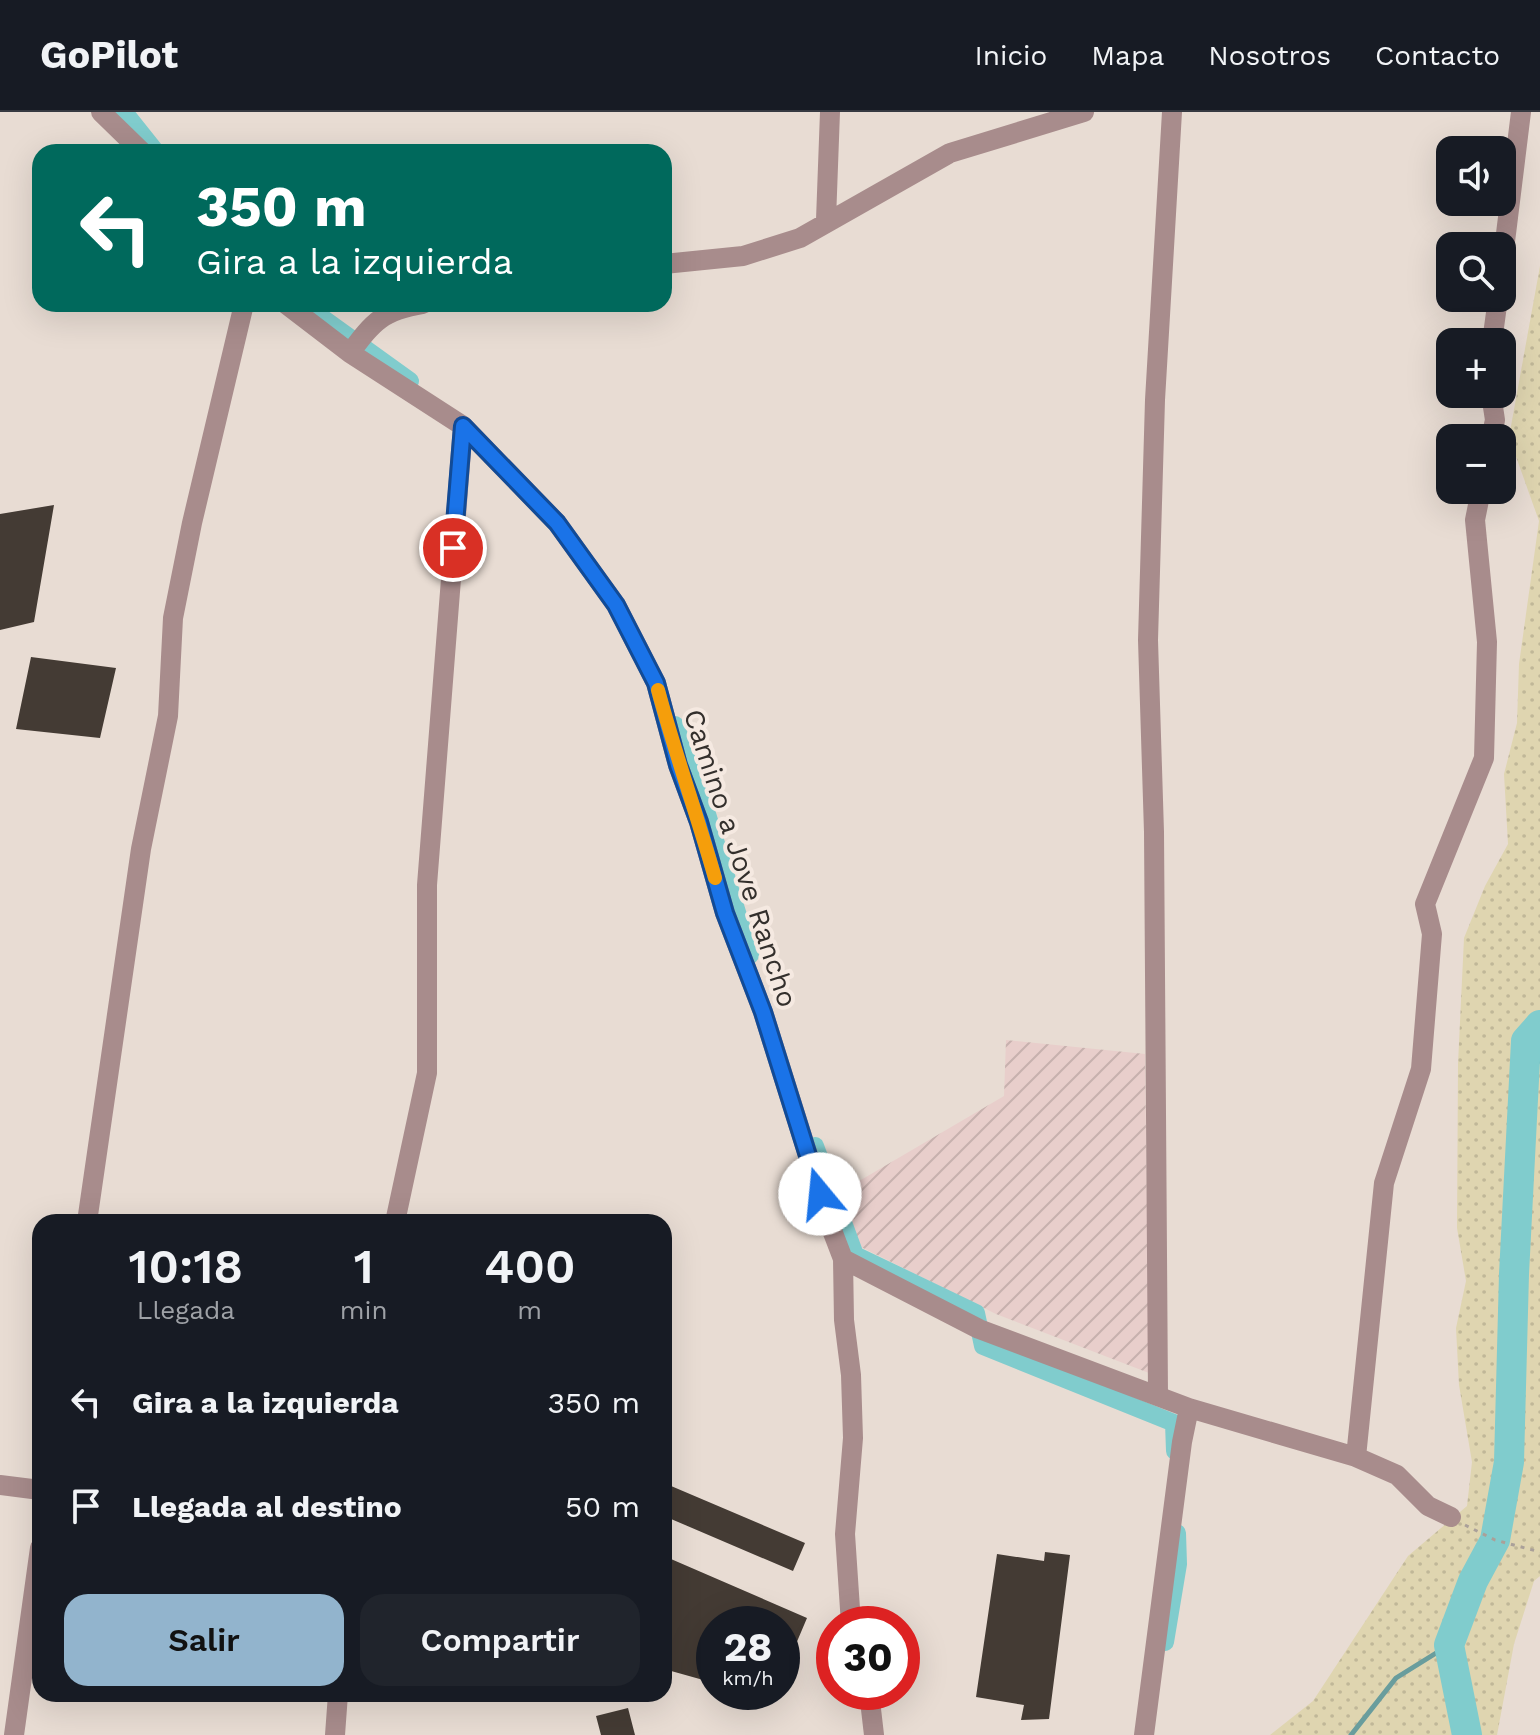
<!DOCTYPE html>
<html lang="es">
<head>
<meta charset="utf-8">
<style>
	body { margin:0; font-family:"Work Sans",sans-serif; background:#20242c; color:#f1f3f6; height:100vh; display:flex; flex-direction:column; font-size:30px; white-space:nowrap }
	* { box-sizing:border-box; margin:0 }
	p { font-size:26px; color:#9ea1a6 }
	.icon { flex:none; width:44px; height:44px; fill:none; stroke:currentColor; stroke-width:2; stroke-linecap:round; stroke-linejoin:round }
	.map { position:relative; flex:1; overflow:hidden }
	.sheet { position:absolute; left:32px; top:1102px; width:640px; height:488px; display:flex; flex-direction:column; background:#171b24; border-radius:24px; box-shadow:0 8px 32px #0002 }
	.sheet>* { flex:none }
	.guide { position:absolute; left:32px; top:32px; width:640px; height:168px; border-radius:24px; box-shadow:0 8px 32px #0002; background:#00695c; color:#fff; overflow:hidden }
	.tools { position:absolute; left:1436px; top:24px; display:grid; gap:16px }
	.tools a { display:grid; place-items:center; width:80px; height:80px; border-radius:16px; background:#171b24; box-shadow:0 8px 32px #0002; font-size:40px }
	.speed { position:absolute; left:696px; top:1494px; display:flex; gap:16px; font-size:40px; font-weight:700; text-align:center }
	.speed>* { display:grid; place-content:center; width:104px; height:104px; border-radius:50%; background:#171b24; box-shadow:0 8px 32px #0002; line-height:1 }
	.speed small { font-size:20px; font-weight:400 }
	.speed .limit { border:12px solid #d22; background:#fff; color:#111 }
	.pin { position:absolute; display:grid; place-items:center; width:68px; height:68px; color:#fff; margin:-34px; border:4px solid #fff; border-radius:50%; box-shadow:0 2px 8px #0007 }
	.me { position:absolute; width:88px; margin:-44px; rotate:343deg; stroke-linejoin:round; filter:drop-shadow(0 0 6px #0008) }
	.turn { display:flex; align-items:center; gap:28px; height:168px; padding:0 32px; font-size:36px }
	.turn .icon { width:104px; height:104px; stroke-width:2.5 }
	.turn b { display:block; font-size:56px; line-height:68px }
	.eta { display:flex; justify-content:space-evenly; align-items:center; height:136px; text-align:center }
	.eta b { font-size:48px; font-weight:600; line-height:56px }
	.button { display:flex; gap:16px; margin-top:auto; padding:16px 32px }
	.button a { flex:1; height:92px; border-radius:24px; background:#92b4cd; color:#111; font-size:32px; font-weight:600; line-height:92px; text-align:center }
	.button a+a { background:#20242c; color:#f1f3f6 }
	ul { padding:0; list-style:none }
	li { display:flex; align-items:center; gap:24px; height:104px; padding:0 32px }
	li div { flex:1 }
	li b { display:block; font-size:30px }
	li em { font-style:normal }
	header { display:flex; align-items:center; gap:48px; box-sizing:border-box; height:112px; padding:0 40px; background:#171b24; border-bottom:2px solid #363941 }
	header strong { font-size:38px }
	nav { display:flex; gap:44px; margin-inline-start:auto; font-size:28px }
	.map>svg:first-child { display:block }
</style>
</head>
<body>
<header>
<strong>GoPilot</strong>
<nav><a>Inicio</a><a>Mapa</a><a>Nosotros</a><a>Contacto</a></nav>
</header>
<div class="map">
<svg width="1540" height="1623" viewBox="0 0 1540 1623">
	<defs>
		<pattern id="industrial-furrows" width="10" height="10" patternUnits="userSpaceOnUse" patternTransform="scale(2)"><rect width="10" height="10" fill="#e8cecb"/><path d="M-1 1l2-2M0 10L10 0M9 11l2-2" fill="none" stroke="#c7b1ae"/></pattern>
		<pattern id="sand-dots" width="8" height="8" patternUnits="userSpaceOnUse" patternTransform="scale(2)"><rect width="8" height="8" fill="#dfd5b0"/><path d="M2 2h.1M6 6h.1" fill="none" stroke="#c0b798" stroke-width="1.8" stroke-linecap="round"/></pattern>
	</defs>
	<rect width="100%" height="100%" fill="#e8dcd3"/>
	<!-- industrial -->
	<path fill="url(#industrial-furrows)" d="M1006 928 1145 942 1149 1261 996 1202 859 1134 837 1082 1004 984Z"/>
	<!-- sand -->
	<path fill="url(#sand-dots)" d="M1540 154V1464L1534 1469 1514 1532 1497 1623H1270L1313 1589 1408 1444 1467 1394 1472 1350 1459 1273 1456 1216 1466 1169 1457 1116 1458 952 1464 826 1485 774 1508 732 1504 662 1517 611 1519 552 1539 409 1509 325Z"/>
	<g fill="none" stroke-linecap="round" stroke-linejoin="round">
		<!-- stream -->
		<path stroke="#699d9d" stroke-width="5" d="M1526 929 1540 949
			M1351 1623 1396 1566 1449 1533"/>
		<!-- canal -->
		<path stroke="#80cccd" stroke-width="18" d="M124 0 156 40
			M303 192 410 269
			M675 613 696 666 750 843
			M815 1034 855 1143 976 1201 983 1234 1174 1311 1175 1339
			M1165 1530 1178 1452 1177 1421"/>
		<!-- river -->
		<path stroke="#80cccd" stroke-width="30" d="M1467 1623 1449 1533 1473 1469 1495 1428 1509 1350 1514 1162 1526 929 1540 913"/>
	</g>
	<!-- building -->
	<path fill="#443b34" d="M54 393 34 510 0 518V402Z
		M31 545 116 556 100 626 16 617Z
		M664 1371 805 1431 793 1459 664 1404Z
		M1045 1440 1070 1443 1049 1607 1021 1608 1024 1593 976 1585 997 1442 1044 1449Z
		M664 1444 807 1506 782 1565V1512H714V1571L664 1557Z
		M628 1596 635 1623H601L596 1604Z"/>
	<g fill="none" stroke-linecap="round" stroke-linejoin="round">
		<!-- path -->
		<path stroke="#aaa099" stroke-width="3" stroke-dasharray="4 6" stroke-linecap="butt" d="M1465 1413 1495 1428 1540 1440"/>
		<!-- minor -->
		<path stroke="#a88c8c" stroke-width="20" d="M101 0 142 40
			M826 108 830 0
			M664 152 743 144 800 126 950 41 1084 0
			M1502 154 1521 0
			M286 192 350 241 463 314 557 411 616 493 656 571 678 653 699 710 725 801 763 900 830 1113 843 1147 844 1208 851 1263 853 1326 845 1422 851 1512
			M1492 230 1498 186
			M350 241C374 209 382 199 423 192
			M1491 326 1495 308 1491 282
			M87 1110 141 737 168 604 173 506 192 411 244 192
			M395 1110 427 961V773L463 314
			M843 1147 979 1217 1189 1296 1356 1345 1397 1363 1428 1394 1451 1405
			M1158 1283 1154 720 1148 528 1155 288 1172 0
			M1356 1345 1384 1071 1421 957 1432 822 1425 792 1484 646 1487 530 1475 408 1481 378
			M0 1373 40 1378
			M869 1580 874 1623
			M14 1623 40 1436
			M335 1623 338 1582
			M1144 1623 1182 1330 1189 1296"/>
	</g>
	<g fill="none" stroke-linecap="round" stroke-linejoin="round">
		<defs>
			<path id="route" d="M453 436 463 314 557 411 616 493 656 571 678 653 699 710 725 801 763 900 820 1082"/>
		</defs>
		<!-- route casing -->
		<use href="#route" stroke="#114b97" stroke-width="20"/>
		<!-- route -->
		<use href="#route" stroke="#1a73e8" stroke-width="14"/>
		<!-- slow -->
		<path stroke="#f59e0b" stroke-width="14" d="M658 578C675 641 697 703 715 766"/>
	</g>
	<g text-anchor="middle" stroke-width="8" stroke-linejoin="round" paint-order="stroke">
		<!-- street labels -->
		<g font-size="28" fill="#332f2c" stroke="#f5e9e1">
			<text transform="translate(741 746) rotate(72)" y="10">Camino a Jove Rancho</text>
		</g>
	</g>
</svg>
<div class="tools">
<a><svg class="icon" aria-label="sound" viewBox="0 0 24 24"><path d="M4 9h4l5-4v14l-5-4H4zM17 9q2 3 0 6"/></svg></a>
<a><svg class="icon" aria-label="search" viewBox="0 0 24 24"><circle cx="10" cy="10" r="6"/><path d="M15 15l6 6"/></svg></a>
<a>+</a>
<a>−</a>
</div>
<div class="speed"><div>28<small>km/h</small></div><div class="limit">30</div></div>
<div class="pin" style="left:453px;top:436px;background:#d93025"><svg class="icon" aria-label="arrive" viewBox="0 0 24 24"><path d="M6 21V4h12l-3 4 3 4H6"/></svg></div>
<svg class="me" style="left:820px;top:1082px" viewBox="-20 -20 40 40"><circle r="19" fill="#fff"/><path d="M0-13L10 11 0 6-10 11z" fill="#1a73e8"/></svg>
<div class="guide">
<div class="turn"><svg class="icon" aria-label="left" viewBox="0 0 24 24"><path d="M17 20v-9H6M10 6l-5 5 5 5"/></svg><div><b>350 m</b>Gira a la izquierda</div></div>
</div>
<section class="sheet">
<div class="eta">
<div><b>10:18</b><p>Llegada</p></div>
<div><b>1</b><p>min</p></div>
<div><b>400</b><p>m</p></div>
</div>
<ul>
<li><svg class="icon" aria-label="left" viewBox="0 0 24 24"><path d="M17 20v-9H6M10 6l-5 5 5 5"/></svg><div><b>Gira a la izquierda</b></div><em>350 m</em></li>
<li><svg class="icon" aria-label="arrive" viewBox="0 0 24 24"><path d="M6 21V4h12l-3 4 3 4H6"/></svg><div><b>Llegada al destino</b></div><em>50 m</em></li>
</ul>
<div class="button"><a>Salir</a><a>Compartir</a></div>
</section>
</div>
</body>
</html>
